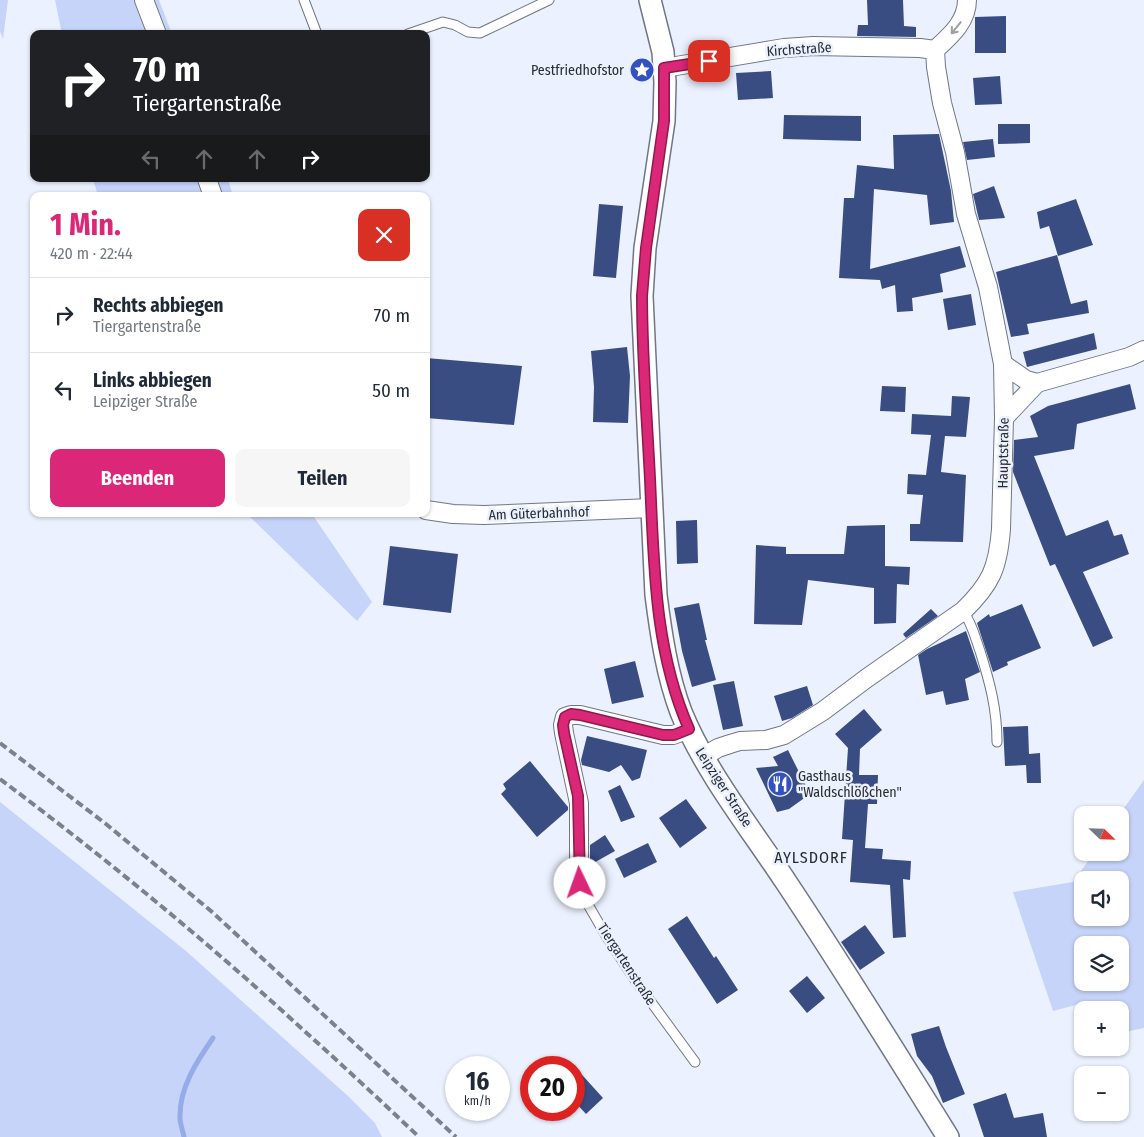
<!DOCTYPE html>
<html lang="de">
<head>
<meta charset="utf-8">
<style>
	body { margin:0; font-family:"Fira Sans Condensed",sans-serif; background:#f6f6f7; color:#1f2937; height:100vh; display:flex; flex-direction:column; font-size:19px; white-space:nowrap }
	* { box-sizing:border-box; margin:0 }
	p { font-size:16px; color:#747a83 }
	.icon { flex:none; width:28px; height:28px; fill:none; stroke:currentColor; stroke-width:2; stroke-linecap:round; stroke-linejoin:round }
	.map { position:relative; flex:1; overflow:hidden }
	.panel { position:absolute; left:30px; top:192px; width:400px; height:325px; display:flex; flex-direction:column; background:#fff; border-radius:10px; box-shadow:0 1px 4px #0004 }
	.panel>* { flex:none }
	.top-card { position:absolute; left:30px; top:30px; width:400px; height:152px; border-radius:10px; box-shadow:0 1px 4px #0004; background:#202124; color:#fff; overflow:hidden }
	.needle { width:32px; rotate:113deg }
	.tools { position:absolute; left:1074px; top:806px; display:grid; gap:10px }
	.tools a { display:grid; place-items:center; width:55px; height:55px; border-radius:10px; background:#fff; box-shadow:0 1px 4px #0004; font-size:25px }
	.speed { position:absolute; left:445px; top:1056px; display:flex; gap:10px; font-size:25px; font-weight:700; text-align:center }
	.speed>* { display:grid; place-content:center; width:65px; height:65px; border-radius:50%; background:#fff; box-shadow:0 1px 4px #0004; line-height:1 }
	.speed small { font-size:12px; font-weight:400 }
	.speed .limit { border:8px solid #d22; background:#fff; color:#111 }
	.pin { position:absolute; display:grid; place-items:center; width:42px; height:42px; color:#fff; margin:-21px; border-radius:10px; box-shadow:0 2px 8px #0006 }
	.me { position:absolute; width:55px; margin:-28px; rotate:357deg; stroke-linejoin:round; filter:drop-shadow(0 0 4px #0008) }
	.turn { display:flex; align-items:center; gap:18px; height:105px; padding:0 20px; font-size:22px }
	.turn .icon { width:65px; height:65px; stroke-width:2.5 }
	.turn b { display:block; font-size:35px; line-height:42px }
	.lanes { display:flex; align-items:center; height:48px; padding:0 20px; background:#0003; justify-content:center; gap:25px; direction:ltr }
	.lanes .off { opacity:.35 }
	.round { display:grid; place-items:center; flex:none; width:52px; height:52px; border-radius:10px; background:#f6f6f7 }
	.overview { display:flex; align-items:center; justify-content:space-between; height:85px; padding:0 20px }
	h1 { font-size:30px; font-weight:700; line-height:38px; color:#db2777 }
	.button { display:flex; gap:10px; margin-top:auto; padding:10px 20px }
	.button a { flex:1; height:58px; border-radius:10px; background:#db2777; color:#fff; font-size:20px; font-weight:700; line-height:58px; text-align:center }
	.button a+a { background:#f6f6f7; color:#1f2937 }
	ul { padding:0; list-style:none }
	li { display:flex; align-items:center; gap:15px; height:75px; padding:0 20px; border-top:1px solid #e0e1e3 }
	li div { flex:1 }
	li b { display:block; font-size:19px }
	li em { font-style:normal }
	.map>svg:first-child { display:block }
</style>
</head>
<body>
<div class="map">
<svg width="1144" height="1137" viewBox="0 0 1144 1137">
	<rect width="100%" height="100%" fill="#ebf1fe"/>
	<!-- green -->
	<path fill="#c6d4f9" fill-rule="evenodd" d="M0 0H8L3 39 0 31Z
		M55 0H159L172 34H62Z
		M93 179H228L233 196H98Z
		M247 514H312L372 602 357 621Z
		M1144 780V1028L1120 1033V1010H1095L1091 1001 1053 1011 1013 892 1073 882 1094 853 1120 852 1119 815ZM1082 880H1120V918H1082ZM1082 945H1120V982H1082Z
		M0 802 186 951 348 1096 375 1123 382 1137H0Z"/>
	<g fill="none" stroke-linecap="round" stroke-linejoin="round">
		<!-- stream -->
		<path stroke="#95ace9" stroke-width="5" d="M184 1137C183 1131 180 1124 180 1118 179 1088 197 1061 213 1038"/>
	</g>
	<!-- building -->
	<path fill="#3a4d82" d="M867 0H903L904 26 916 27V37L857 36 858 25H868Z
		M1006 16V53H975V17Z
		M771 71 773 98 738 100 736 73Z
		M1000 76 1002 104 975 105 973 78Z
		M784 115 861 116V141L783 139Z
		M998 124H1030V143L998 144Z
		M939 134 951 191 954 222 930 225 927 195 874 189 870 269 960 246 966 267 940 274 943 292 912 298 913 311 897 312 895 285 882 289 880 280 839 278 844 198H854L857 165 894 169 893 135Z
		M993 139 995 157 967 160 963 142Z
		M994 186 1005 218 979 220 973 194Z
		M1076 199 1093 245 1058 256 1049 226 1040 229 1037 212Z
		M599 204 623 206 616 278 593 276Z
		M1057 255 1071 304 1087 300 1089 313 1027 324 1029 334 1011 337 996 272Z
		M971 294 976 325 948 330 943 299Z
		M1094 333 1097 349 1027 367 1023 352Z
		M627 347 630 376 628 423 593 422 594 387 591 351Z
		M426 358 522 366 514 425 426 418Z
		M1130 384 1136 409 1077 424 1074 449 1034 456 1066 536 1108 520 1114 536 1122 534 1129 554 1083 572 1113 638 1093 647 1055 564 1050 566 1029 513 1013 472 1014 440 1038 437 1030 416 1048 406Z
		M882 386 906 387 905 412 880 411Z
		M952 396 970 397 966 437 945 436 941 472 966 475 963 542 910 541V524H920L923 495 907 494 908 474 926 475 931 435 911 434 912 414 951 416Z
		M697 520 698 563 677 564 676 521Z
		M885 525V566L910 567 909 585 897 584 896 623 874 624V588L808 580 802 625 754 624 756 545 786 547V554H844L847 526Z
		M390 546 458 554 451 613 383 605Z
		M699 603 707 640H705L716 680 692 687 682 651 674 608Z
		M1022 604 1041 648 1007 662 1008 665 993 672 977 623 989 614 990 617Z
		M931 609 938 616 906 638 903 634Z
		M966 631 980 672 965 679 969 700 946 705 943 691 926 695 918 655 927 649Z
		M635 661 644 697 612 704 604 669Z
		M734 681 743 726 723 730 713 685Z
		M807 686 813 705 792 718 782 721 774 696Z
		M864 709 882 730 860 749 859 775H878L877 804H868L865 848 883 849 882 859 911 861 910 880 903 879 906 937 893 938 890 885 850 882 853 840 842 839 848 748 835 734Z
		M1028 726 1029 754 1040 753 1041 783H1027L1026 765 1005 766 1003 727Z
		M587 736 647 750 640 778 632 781 621 765 609 772 582 765 581 760Z
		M788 750 810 794 789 809 777 812 756 768 778 766 773 757Z
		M530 761 568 807V810L537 837 501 794 506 789 503 784Z
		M620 785 635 817 621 822 608 791Z
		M686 799 707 828 680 848 659 818Z
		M605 835 615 851 590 865V845Z
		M648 843 657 862 624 878 615 859Z
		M687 916 714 958 716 956 738 990 717 1004 668 929Z
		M865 925 885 953 860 970 841 942Z
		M807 976 825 998 807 1013 789 991Z
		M939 1026 946 1047 965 1094 943 1103 932 1076 917 1056 911 1034Z
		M574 1066 603 1098 586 1114 574 1101Z
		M1006 1093 1014 1118 1043 1113 1047 1137H984L973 1104Z"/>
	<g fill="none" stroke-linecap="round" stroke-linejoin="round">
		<defs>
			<path id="service" d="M304 0 317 34
				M408 34 443 22 455 25 468 32 480 33 549 0
				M963 611C972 623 975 637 980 651 990 683 997 709 997 742
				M579 865 580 883 586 901 605 934 635 980 695 1062"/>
			<path id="minor" d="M144 0 157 34
				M935 50C950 36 967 22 967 0
				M664 68 784 48 813 46 920 48 935 50
				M207 179 213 196
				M1003 364 1026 380 1037 383
				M1004 418 1037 383 1129 357 1144 350
				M426 510 453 514 484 515 651 508
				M703 757 718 748 730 744 740 741 766 740 784 735 823 711 867 678 963 611C991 584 998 568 1001 529L1004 418 1003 364 988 287 966 214 955 152 942 103 936 67 935 50
				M579 865V803L564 733 563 725 565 717 571 715H580L663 735H673L689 729"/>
			<path id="tertiary" d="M650 0 663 52 665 82 664 121 645 248 642 296 656 595C661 634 667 675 681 712 705 771 751 829 786 882 842 966 895 1052 948 1137"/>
		</defs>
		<!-- service casing -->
		<use href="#service" stroke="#707684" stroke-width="11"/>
		<!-- minor casing -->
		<use href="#minor" stroke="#707684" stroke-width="20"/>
		<!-- tertiary casing -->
		<use href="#tertiary" stroke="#707684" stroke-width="24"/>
		<!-- service -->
		<use href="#service" stroke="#fff" stroke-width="9"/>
		<!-- minor -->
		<use href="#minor" stroke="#fff" stroke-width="18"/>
		<!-- tertiary -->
		<use href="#tertiary" stroke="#fff" stroke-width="21"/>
		<!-- rail -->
		<path stroke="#7d818a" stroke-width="4" stroke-dasharray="8 4" stroke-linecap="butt" d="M0 743 106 824 211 911 456 1137
			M0 779C104 857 204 939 300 1027 340 1063 380 1100 419 1137"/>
	</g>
	<!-- one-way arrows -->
	<defs><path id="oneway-shaft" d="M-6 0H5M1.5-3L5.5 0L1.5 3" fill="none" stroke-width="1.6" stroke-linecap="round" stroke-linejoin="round" transform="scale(1.25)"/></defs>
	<use stroke="#9ea0a2" href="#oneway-shaft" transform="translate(956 28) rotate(129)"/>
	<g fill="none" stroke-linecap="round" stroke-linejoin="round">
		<defs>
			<path id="route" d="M580 883 578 796 564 733 563 725 565 717 571 714 580 715 663 735H674L689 729C654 650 654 564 650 479 647 418 642 357 642 296L646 248 664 121V68L709 61"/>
		</defs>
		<!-- route casing -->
		<use href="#route" stroke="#8e194d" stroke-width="12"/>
		<!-- route -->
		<use href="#route" stroke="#db2777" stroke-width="9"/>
	</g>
	<!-- icons -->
	<defs>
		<symbol id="sight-disc" viewBox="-11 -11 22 22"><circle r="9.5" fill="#3451c2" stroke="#ebf1fe"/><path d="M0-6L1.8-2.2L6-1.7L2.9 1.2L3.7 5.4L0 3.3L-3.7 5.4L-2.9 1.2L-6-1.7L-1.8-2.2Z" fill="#fff"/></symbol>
		<symbol id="restaurant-disc" viewBox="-11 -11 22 22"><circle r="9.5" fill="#3451c2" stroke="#ebf1fe"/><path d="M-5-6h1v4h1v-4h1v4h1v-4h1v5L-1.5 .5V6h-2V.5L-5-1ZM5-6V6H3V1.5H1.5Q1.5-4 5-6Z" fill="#fff"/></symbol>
	</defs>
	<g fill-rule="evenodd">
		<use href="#sight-disc" x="628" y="56" width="28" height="28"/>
		<use href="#restaurant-disc" x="766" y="770" width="28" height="28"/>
	</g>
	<g text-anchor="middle" stroke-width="5" stroke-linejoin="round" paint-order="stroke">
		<!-- street labels -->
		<g font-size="14" fill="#282b31" stroke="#ebf1fe">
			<text transform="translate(799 49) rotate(-4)" y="5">Kirchstraße</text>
			<text transform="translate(1003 453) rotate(-89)" y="5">Hauptstraße</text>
			<text transform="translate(539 513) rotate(-2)" y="5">Am Güterbahnhof</text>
			<text transform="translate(724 787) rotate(57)" y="5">Leipziger Straße</text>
			<text transform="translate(627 964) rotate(57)" y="5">Tiergartenstraße</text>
		</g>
		<!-- poi labels -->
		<g font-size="14" fill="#282b31" stroke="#ebf1fe" text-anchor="end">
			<text x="624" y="75">Pestfriedhofstor</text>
			<text x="798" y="781" text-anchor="start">Gasthaus<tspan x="798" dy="16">"Waldschlößchen"</tspan></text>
		</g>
		<!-- quarter labels -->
		<g font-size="16" letter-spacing="1" fill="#282b31" stroke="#ebf1fe">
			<text x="811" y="863">AYLSDORF</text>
		</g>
	</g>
</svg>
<div class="tools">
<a><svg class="needle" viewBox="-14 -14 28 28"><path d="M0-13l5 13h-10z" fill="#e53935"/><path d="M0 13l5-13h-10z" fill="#747a83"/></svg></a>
<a><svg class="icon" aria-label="sound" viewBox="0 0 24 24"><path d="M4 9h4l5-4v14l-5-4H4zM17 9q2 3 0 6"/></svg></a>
<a><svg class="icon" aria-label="layers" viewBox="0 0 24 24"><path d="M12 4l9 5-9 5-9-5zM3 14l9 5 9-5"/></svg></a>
<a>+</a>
<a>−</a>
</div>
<div class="speed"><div>16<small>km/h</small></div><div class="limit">20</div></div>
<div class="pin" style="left:709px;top:61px;background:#d93025"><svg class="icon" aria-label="arrive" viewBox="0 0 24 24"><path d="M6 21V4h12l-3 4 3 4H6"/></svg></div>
<svg class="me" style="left:580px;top:883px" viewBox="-20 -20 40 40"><circle r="19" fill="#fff"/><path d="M0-13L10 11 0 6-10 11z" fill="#db2777"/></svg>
<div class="top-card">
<div class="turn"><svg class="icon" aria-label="right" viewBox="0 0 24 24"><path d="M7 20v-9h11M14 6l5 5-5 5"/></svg><div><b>70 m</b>Tiergartenstraße</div></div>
<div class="lanes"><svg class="icon off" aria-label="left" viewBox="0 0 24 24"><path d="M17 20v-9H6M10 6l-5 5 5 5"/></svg><svg class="icon off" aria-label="ahead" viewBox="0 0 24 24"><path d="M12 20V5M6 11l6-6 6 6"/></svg><svg class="icon off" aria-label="ahead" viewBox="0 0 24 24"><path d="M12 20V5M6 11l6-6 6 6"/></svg><svg class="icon" aria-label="right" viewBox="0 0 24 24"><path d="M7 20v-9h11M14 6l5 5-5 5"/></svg></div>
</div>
<section class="panel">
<div class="overview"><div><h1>1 Min.</h1><p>420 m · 22:44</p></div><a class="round" style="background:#d93025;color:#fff"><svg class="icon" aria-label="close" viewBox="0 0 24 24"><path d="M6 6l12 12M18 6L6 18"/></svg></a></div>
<ul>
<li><svg class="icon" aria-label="right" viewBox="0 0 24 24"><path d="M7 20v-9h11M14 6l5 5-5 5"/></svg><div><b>Rechts abbiegen</b><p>Tiergartenstraße</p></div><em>70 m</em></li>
<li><svg class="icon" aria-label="left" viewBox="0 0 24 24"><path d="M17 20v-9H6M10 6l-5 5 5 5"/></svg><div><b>Links abbiegen</b><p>Leipziger Straße</p></div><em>50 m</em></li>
</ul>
<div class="button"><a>Beenden</a><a>Teilen</a></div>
</section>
</div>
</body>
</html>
